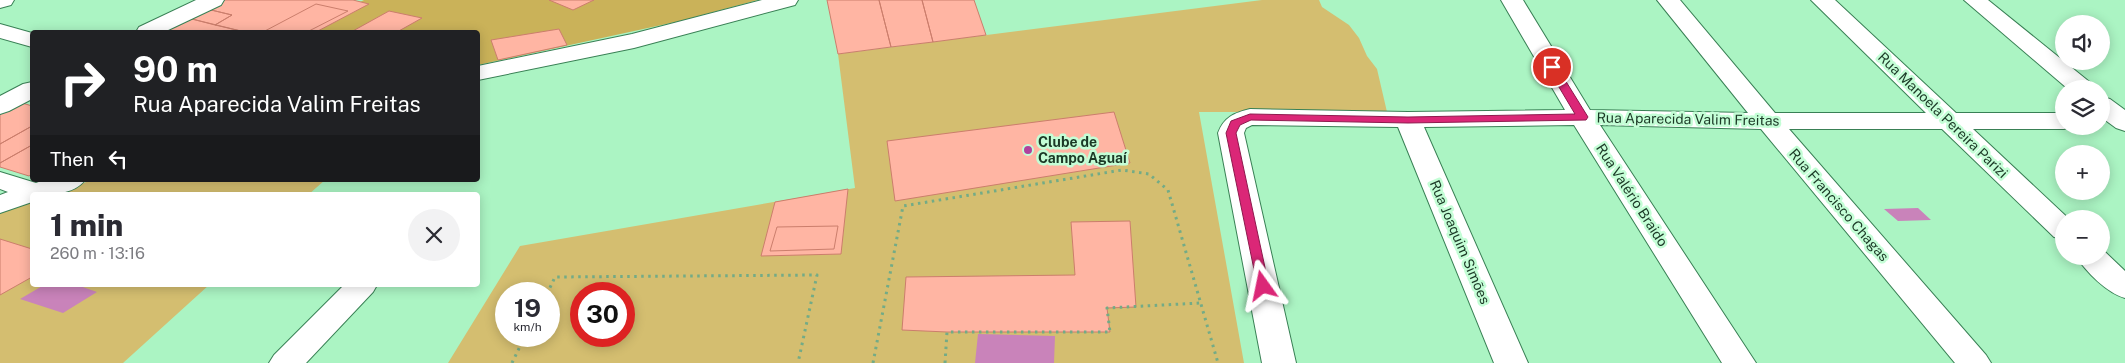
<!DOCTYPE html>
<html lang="en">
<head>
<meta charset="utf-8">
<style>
	body { margin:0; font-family:"Public Sans",sans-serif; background:#f2f2f3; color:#2b2b33; height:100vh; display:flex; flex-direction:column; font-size:19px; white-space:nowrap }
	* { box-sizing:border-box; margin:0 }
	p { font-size:16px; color:#7c7c81 }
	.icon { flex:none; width:28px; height:28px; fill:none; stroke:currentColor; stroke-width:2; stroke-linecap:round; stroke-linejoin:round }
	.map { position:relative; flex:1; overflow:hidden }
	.sheet { position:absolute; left:30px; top:192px; width:450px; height:95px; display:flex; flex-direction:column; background:#fff; border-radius:5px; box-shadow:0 2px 12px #0003 }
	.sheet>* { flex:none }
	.guide { position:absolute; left:30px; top:30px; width:450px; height:152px; border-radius:5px; box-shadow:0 2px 12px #0003; background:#202124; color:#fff; overflow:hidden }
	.buttons { position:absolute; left:2055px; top:15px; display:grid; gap:10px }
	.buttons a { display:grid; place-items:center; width:55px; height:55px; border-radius:50%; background:#fff; box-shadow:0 2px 12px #0003; font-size:25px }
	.speed { position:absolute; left:495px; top:282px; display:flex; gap:10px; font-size:25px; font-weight:700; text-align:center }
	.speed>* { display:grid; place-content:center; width:65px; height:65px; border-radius:50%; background:#fff; box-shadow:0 2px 12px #0003; line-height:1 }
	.speed small { font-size:12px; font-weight:400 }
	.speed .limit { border:8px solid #d22; background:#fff; color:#111 }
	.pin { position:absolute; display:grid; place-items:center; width:42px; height:42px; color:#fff; margin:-21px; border:2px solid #fff; border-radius:50%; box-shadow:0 1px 5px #0007 }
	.me { position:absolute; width:55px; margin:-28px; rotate:348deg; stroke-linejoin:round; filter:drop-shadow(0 0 4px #0008) }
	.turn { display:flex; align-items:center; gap:18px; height:105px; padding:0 20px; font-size:22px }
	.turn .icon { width:65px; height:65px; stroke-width:2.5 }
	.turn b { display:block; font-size:35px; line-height:42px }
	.then { display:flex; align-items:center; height:48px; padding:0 20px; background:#0003; gap:10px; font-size:19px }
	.round { display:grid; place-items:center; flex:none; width:52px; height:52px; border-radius:26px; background:#f2f2f3 }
	.head { display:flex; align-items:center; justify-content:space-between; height:85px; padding:0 20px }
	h1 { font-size:30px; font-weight:800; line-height:38px }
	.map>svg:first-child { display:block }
</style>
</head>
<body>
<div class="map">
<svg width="2125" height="363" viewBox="0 0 2125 363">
	<rect width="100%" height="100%" fill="#abf4c3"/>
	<!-- green -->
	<path fill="#d4be70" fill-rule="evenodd" d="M1262 0H1319L1322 7 1349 25 1359 38 1367 56 1377 69 1387 112H1199L1244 363H448L520 246 855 188 838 54ZM506 294H549V336H506ZM581 294H624V336H581Z
		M92 180H325L308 195H49Z
		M32 201V285H209L123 363H0V212Z"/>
	<!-- forest -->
	<path fill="#cab259" d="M364 0H758L680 21 478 65V32H315L368 4 360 2Z"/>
	<!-- water -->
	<path fill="#c983ba" d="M1918 208 1931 220 1898 221 1884 209Z
		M44 285H77L97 292 63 313 20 299Z
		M978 334 1055 336 1054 363H975Z"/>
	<!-- building -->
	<path fill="#ffb5a3" stroke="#cb7e6c" d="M224 0H353L369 4 316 32H245L215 25 232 15 207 9Z
		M549 0H594L573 10Z
		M827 0H879L891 47 838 54Z
		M879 0H922L933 42 891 47Z
		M922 0H974L986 35 933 42Z
		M316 4 348 11 307 32H263Z
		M207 9 232 15 215 25 188 18Z
		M389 11 422 18 397 32H351Z
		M188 18 245 32H159Z
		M559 29 567 45 498 60 491 40Z
		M19 102 32 106V126L0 144V111Z
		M1114 112 1130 163 895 201 887 141Z
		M32 126V145L0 163V144Z
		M32 145V174L29 176 0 167V163Z
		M848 189 841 254 761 256 775 202Z
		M1130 221 1136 307 1107 308 1110 332H947L902 330 906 277 1075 275 1071 222Z
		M838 226 834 249 770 251 777 227Z
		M0 239 32 249V277L0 295Z"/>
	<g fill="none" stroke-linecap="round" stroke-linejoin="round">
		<defs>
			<path id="minor" d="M0 0H14L11 5 0 8Z
				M196 0H224L221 5 164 32H136L139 27Z
				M762 0H798L795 5 634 48 478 80V66L632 34Z
				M1501 0H1523L1590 110 1748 113 1657 0H1680L1775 113H1926L1811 0H1835L1956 113H2064V126H2073L2064 129H1973L2069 219H2064V239L2054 237 1942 129H1789L1986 355 1991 363H1955L1761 129 1600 125 1756 363H1722L1574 125 1424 127 1528 363H1494L1398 127 1252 125 1246 128 1244 133 1296 363H1262L1218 133C1224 117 1234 113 1250 109L1408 112 1565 110Z
				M1964 0H1988L2092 84 2095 89H2068Z
				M0 24 32 33V47L0 38Z
				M32 82V99L9 111 0 114V96L23 84Z
				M2101 97 2110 99 2125 110V131L2116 128 2101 117Z
				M0 172 36 183 44 180H85C74 195 49 195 32 195V202L0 213V195L8 192 0 189Z
				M2102 249 2125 271V298C2107 293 2086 272 2076 256H2101Z
				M344 285H377L373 292 306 363H269L274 355Z"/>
		</defs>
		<!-- minor casing -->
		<use href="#minor" stroke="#398055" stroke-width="2"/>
		<!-- path -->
		<path stroke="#73ab86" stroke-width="3" stroke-dasharray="2.5 4.5" stroke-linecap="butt" d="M547 294 555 277 817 275 798 363
			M512 363 525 336
			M873 363 903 206 1122 170 1149 174 1168 190 1218 363
			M945 363 947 332H1110L1107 308 1200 303"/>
		<!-- minor -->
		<use href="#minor" fill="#fff" fill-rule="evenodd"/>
	</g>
	<!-- route -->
	<path fill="#db2777" stroke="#8e194d" d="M1552 64 1557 67 1588 117 1586 120 1408 123 1251 120 1240 125 1236 133 1269 286 1263 291 1258 289 1226 133 1231 121 1250 114 1408 117 1575 114 1547 67Z"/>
	<!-- markers -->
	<circle fill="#b0419e" stroke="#c4fed6" stroke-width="2" cx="1028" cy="150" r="5"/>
	<g text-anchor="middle" stroke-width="5" stroke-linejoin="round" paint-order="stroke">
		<!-- street labels -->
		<g font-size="14" fill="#1b3926" stroke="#c4fed6">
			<text transform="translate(1943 115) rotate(44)" y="5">Rua Manoela Pereira Parizi</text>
			<text transform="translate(1688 119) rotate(1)" y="5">Rua Aparecida Valim Freitas</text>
			<text transform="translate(1632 195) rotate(57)" y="5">Rua Valério Braido</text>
			<text transform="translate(1839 205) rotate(49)" y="5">Rua Francisco Chagas</text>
			<text transform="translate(1460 242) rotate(67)" y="5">Rua Joaquim Simões</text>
		</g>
		<!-- poi labels -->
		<g font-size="14" font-weight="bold" fill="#1b3926" stroke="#c4fed6" text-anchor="start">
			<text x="1038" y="147">Clube de<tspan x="1038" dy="16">Campo Aguaí</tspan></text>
		</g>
	</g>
</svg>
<div class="buttons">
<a><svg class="icon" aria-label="sound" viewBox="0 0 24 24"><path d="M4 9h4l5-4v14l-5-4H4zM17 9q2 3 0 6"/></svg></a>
<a><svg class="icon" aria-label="layers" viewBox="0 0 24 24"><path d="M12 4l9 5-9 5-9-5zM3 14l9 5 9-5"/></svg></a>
<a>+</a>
<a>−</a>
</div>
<div class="speed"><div>19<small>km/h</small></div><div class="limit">30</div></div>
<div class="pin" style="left:1552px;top:67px;background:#d93025"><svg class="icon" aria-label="arrive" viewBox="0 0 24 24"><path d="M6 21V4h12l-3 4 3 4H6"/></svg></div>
<svg class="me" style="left:1263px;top:286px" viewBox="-20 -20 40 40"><path d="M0-17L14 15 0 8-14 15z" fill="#db2777" stroke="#fff" stroke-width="4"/></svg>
<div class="guide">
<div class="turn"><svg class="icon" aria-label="right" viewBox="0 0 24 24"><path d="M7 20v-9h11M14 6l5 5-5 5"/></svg><div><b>90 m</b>Rua Aparecida Valim Freitas</div></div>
<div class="then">Then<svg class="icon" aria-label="left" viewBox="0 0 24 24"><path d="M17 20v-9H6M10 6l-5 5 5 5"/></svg></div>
</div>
<section class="sheet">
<div class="head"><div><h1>1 min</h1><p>260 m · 13:16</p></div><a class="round"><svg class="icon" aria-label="close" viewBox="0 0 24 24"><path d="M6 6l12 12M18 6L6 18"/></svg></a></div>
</section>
</div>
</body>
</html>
